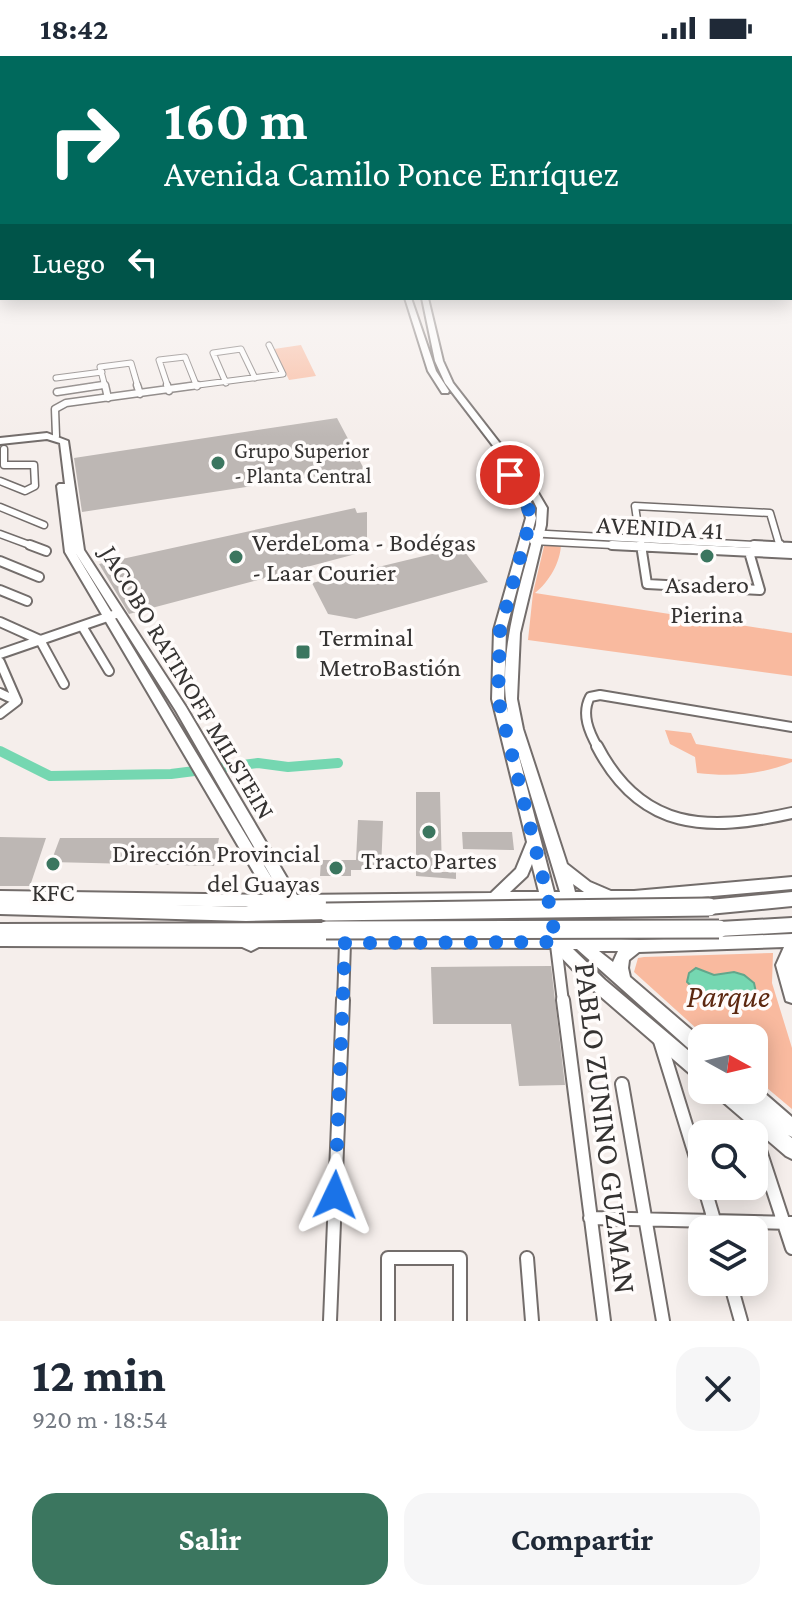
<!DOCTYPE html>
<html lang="es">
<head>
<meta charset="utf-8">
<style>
	body { margin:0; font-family:"Crimson Pro",serif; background:#f6f6f7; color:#1f2937; height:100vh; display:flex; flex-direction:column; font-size:30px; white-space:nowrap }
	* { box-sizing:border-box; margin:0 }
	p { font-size:26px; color:#747a83 }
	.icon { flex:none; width:44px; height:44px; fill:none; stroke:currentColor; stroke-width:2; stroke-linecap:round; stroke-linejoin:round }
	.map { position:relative; height:1265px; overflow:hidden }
	.side { display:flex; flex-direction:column; background:#fff; flex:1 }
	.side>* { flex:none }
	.top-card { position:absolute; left:0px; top:0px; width:792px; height:244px; box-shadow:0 4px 20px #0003; background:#00695c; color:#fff; overflow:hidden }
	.needle { width:52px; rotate:98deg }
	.controls { position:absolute; left:688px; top:968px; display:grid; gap:16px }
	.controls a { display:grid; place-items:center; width:80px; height:80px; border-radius:16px; background:#fff; box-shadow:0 4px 20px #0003; font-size:40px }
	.pin { position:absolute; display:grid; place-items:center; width:68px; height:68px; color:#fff; margin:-34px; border:4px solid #fff; border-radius:50%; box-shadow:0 2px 8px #0007 }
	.me { position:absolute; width:88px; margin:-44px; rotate:2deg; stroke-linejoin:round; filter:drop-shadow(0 0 6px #0008) }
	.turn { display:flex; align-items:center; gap:28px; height:168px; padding:0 32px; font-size:36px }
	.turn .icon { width:104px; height:104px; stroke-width:2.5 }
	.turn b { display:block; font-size:56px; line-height:68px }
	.then { display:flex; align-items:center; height:76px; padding:0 32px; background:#0003; gap:16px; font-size:30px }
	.round { display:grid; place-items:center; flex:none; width:84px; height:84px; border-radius:24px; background:#f6f6f7 }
	.head { display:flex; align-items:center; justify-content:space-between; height:136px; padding:0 32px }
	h1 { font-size:48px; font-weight:700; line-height:60px }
	.primary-button { display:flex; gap:16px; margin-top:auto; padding:16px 32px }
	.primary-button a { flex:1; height:92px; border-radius:24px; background:#3b765f; color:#fff; font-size:32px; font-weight:700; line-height:92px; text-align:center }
	.primary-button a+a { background:#f6f6f7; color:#1f2937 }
	.status { display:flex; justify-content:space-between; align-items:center; height:56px; padding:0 40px; background:#fff; direction:ltr }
	.status svg { height:22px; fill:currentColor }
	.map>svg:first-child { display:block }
</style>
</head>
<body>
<div class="status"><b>18:42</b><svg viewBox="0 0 49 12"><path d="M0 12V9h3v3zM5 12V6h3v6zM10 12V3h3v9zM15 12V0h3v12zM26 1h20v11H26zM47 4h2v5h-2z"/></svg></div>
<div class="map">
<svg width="792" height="1265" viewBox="0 0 792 1265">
	<rect width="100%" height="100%" fill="#f5eeeb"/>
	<!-- green -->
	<path fill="#f9ba9f" d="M301 289 316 320 289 324 274 293Z
		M545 486 561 487C561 506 549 526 535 537L792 577V620L528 584 533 537Z
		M665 674 691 677 696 688 792 703V706C760 719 731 721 697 717L695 701 670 688Z
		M773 897 772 927 792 992V1053L754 1021V982H707L634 916 638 902 644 901Z"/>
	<!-- water -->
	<path fill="#75d7b1" stroke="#62a68b" stroke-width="2" d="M696 912 714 919 734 916 744 919 754 927 757 941 745 950C729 949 718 939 701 939L687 926 689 917Z"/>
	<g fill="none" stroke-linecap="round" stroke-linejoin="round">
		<!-- canal -->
		<path stroke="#75d7b1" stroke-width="10" d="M0 695 50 720 171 718 258 707 288 711 338 707"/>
	</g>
	<!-- building -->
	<path fill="#bdb7b4" d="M337 362 364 413 82 456 74 402Z
		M355 452 357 457 367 456V495L129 558 99 508Z
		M461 491 488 526 356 563 328 558 312 527Z
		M416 736H440L442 816H456V823L416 820Z
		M358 764 383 765 381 814H351V820H320L321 804H356Z
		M462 776H512L514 794 463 793Z
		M0 781 46 782 30 830H0Z
		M60 782H219L214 810 51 806Z
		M551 910 565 1029 519 1030 511 968H433L431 911Z"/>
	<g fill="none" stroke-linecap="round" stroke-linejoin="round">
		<defs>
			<path id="street-far4" d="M56 322 102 316
				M226 327 213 297 241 293 255 322
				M89 331 105 329
				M105 331 100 311 131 307 138 331
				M168 331 159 304 185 301 197 331
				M183 331 283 318 269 289"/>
			<path id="street-far3" d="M105 329 108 342
				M137 329 140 338
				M167 329 169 335
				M57 336 103 329
				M56 380 55 353 66 347 198 329
				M0 425 25 435 35 430 34 409H4V393
				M0 451 44 469
				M528 477 792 491
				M0 478 35 491
				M533 485 652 491
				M641 491 635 450 770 457 780 491"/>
			<path id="street-far2" d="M30 489 46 495
				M612 489 792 498
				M641 489 647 528 760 534 749 496
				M754 489 792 491
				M780 489 782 497
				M0 505 39 521
				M0 534 27 545
				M0 566 40 584 64 628
				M82 570 109 615
				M0 598 119 557
				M0 606 17 645 0 658
				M0 637 17 645
				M598 692C589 676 581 658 590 641L600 639 792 671"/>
			<path id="street-far1" d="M597 690C641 775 707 776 792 757
				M556 889 563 946
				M343 946 345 887"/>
			<path id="street" d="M563 944 604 1265
				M660 985 702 1121
				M622 1028 663 1265
				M750 1064 792 1192
				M704 1130 717 1174
				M590 1162 792 1167
				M527 1202 532 1265
				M730 1226 741 1265
				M330 1265 343 944
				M388 1265V1202H460V1265"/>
			<path id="secondary" d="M405 242H411L436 315 449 335 448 337H442L428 315Z
				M422 242H428L443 305 453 327 537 435 547 452 546 469 520 577 517 643 523 673 567 808 590 826 611 835H634L792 821V833L634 847 578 848 586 878 584 881 639 884 792 878V947L786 945 776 909 784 891 639 896 629 904 628 912 630 921 702 983V1002L696 999 577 893H573L605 924 702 1006V1025L696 1023 593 934 552 892 0 890V878L548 880 542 848 278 851 0 847V835L267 839 65 496 57 430 59 428H65L60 387 47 383 0 388V382L47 377 68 385 84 494 186 651 297 839 491 837 516 813 527 786 492 643 494 574 526 462 519 439 494 403 495 401H501L529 439 536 462 506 574 504 643 508 656C496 599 522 525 536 469L537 452 530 438 445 327 435 305ZM75 496 176 655 277 831ZM517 693 560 836H554ZM532 808 539 836H510L527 820ZM573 828 584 836H575ZM557 848H563L572 880H562ZM599 895H618L613 906Z
				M754 1028 792 1061V1081L788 1079 792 1082V1103L786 1100 716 1040 713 1034H735L747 1044 739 1034H754Z"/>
			<path id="primary" d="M792 836V850L709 858 703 856 700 851 703 846 709 844Z
				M278 838C291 841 307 848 318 849 323 850 328 850 332 851L335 856 332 861 326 863 246 865 0 858V844L246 851Z
				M792 862V876L719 880 713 878 710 873 713 868 719 866Z
				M326 867 332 869 335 874 332 879 326 881H278L251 895 222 882H0V868Z"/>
			<path id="highway" d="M790 235H792V241H790Z"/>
		</defs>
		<!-- street-far4 casing -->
		<use href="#street-far4" stroke="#736d6b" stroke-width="7"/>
		<!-- street-far3 casing -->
		<use href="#street-far3" stroke="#736d6b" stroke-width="9"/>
		<!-- street-far2 casing -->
		<use href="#street-far2" stroke="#736d6b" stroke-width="12"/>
		<!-- street-far1 casing -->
		<use href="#street-far1" stroke="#736d6b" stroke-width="14"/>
		<!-- street casing -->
		<use href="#street" stroke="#736d6b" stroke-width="16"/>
		<!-- secondary casing -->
		<use href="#secondary" stroke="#736d6b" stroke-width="4"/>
		<!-- primary casing -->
		<use href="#primary" stroke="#736d6b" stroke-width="4"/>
		<!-- highway casing -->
		<use href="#highway" stroke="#736d6b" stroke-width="4"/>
		<!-- street-far4 -->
		<use href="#street-far4" stroke="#fff" stroke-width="5"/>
		<!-- street-far3 -->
		<use href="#street-far3" stroke="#fff" stroke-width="6"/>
		<!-- street-far2 -->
		<use href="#street-far2" stroke="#fff" stroke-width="8"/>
		<!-- street-far1 -->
		<use href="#street-far1" stroke="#fff" stroke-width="10"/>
		<!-- street -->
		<use href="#street" stroke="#fff" stroke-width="12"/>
		<!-- secondary -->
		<use href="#secondary" fill="#fff" fill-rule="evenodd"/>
		<!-- primary -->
		<use href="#primary" fill="#fff" fill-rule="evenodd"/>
		<!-- highway -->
		<use href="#highway" fill="#fff" fill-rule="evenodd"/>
		<defs>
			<path id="primary-bridge" d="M326 856 709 851
				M326 874 719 873"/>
		</defs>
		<!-- primary-bridge casing -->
		<use href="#primary-bridge" stroke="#736d6b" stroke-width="21" stroke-linecap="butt"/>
		<!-- primary-bridge -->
		<use href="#primary-bridge" stroke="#fff" stroke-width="17"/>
	</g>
	<!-- sky -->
	<linearGradient id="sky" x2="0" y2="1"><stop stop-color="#7ac2d2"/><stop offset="0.54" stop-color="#faf7f6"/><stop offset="1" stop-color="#faf7f6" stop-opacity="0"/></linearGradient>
	<rect width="792" height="381" fill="url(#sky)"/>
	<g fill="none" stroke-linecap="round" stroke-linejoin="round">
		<!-- route -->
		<path stroke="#1a73e8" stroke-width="14" stroke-dasharray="0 25.2" d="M335 1139 345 887 556 886 548 842 498 643 500 574 531 462 524 439 510 419"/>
	</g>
	<!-- markers -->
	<g fill="#3b765f" stroke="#fffcfb" stroke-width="3">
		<circle cx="218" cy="407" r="8"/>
		<circle cx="707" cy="500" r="8"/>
		<circle cx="236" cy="501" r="8"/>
		<rect x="295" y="588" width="16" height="16" rx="4"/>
		<circle cx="429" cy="776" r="8"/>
		<circle cx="53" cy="808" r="8"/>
		<circle cx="336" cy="812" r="8"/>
	</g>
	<g text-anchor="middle" stroke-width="7" stroke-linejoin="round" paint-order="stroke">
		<!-- far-poi labels -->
		<g font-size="22" fill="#353332" stroke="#fffcfb" text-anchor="start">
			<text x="234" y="402">Grupo Superior<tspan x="234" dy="25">- Planta Central</tspan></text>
		</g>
		<!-- street labels -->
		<g font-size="26" fill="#353332" stroke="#fffcfb">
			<text transform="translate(660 471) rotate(3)" y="9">AVENIDA 41</text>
			<text transform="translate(188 626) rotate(59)" y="9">JACOBO RATINOFF MILSTEIN</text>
		</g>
		<!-- poi labels -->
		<g font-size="26" fill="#353332" stroke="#fffcfb">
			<text x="252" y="495" text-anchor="start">VerdeLoma - Bodégas<tspan x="252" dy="30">- Laar Courier</tspan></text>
			<text x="707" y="537">Asadero<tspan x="707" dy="30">Pierina</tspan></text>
			<text x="319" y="590" text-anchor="start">Terminal<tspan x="319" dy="30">MetroBastión</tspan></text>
			<text x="320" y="806" text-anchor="end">Dirección Provincial<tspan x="320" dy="30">del Guayas</tspan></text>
			<text x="429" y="813">Tracto Partes</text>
			<text x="53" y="845">KFC</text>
		</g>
		<!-- near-park labels -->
		<g font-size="32" font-style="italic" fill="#5c2810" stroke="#fffcfb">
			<text x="728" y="951">Parque</text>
		</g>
		<!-- near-street labels -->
		<g font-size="32" fill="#353332" stroke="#fffcfb">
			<text transform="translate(606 1072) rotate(83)" y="11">PABLO ZUNINO GUZMAN</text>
		</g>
	</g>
</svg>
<div class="controls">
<a><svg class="needle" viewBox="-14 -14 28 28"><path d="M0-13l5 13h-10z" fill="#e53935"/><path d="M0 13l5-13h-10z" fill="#747a83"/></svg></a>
<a><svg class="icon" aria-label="search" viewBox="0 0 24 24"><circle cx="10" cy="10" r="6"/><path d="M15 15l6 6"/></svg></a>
<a><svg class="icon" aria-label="layers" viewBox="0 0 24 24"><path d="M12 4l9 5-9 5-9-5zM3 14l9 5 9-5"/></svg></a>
</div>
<div class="pin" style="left:510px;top:419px;background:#d93025"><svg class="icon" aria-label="arrive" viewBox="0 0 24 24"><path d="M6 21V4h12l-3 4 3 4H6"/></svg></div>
<svg class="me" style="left:335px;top:1139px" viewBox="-20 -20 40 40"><path d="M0-17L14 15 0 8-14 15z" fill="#1a73e8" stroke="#fff" stroke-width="4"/></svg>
<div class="top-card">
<div class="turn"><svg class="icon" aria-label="right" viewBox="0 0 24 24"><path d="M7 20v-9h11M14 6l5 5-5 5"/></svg><div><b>160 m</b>Avenida Camilo Ponce Enríquez</div></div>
<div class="then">Luego<svg class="icon" aria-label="left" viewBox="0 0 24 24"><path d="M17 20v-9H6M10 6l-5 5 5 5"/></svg></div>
</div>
</div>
<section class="side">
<div class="head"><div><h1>12 min</h1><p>920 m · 18:54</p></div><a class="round"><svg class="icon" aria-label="close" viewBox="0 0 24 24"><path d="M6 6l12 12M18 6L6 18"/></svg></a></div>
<div class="primary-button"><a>Salir</a><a>Compartir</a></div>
</section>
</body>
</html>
